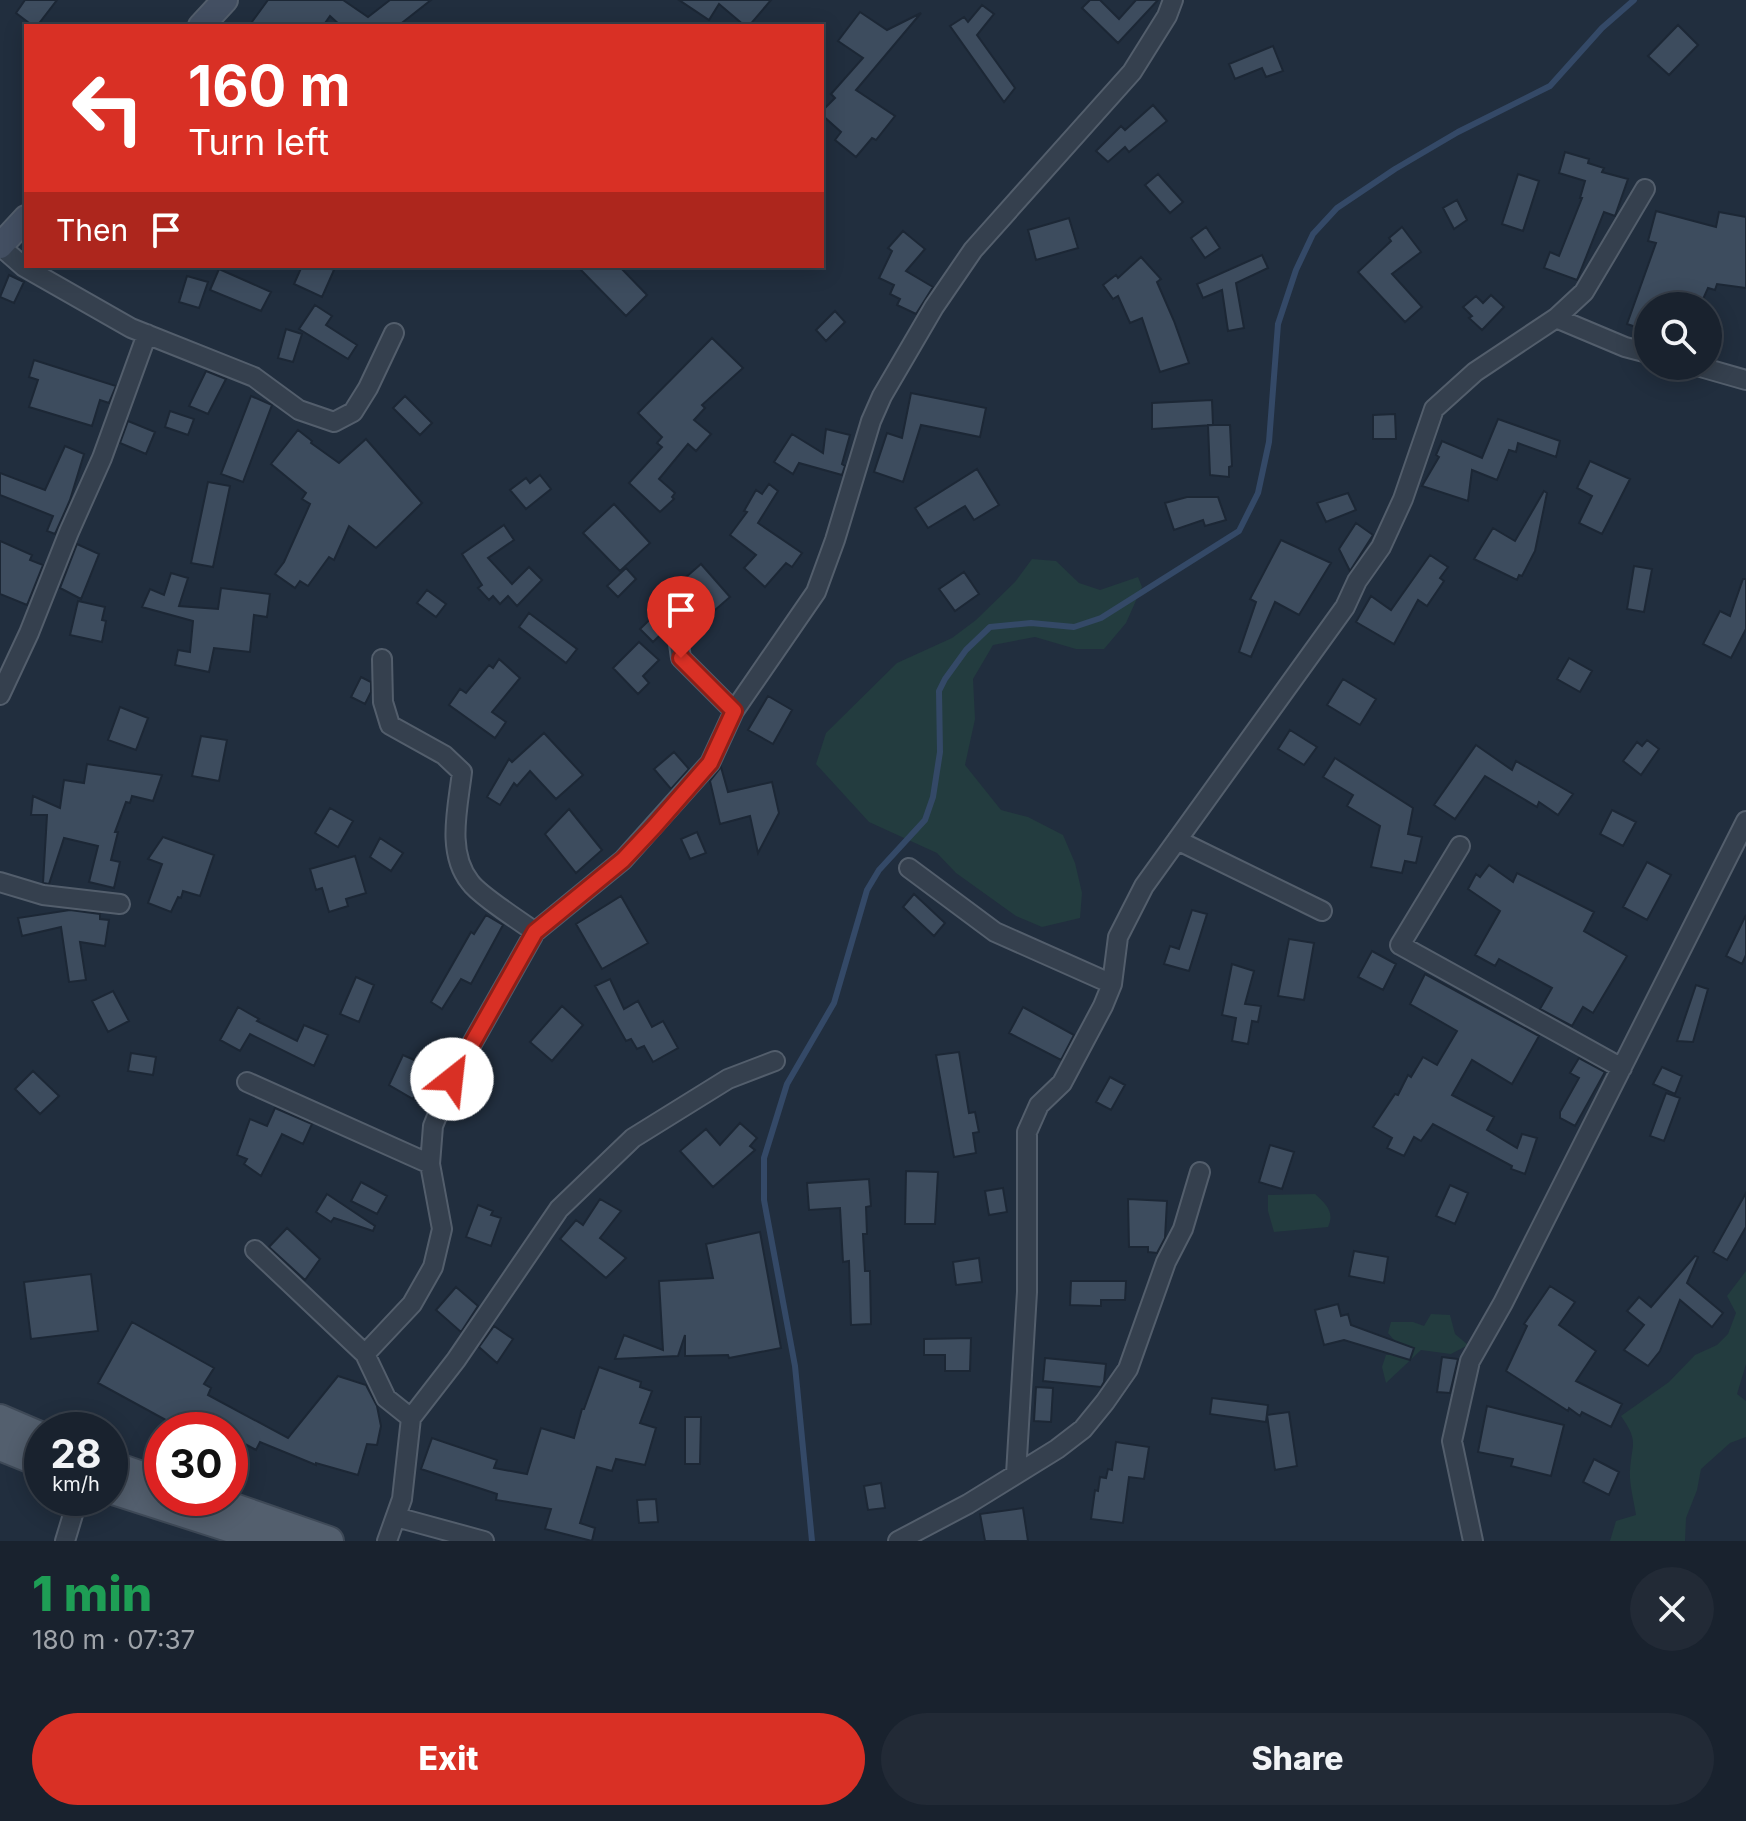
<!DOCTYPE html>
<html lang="en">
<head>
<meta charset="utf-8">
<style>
	body { margin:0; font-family:Inter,sans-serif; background:#222a36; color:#f1f3f6; height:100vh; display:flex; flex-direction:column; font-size:30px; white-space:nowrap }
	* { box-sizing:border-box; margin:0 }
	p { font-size:26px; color:#9fa4aa }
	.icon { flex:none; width:44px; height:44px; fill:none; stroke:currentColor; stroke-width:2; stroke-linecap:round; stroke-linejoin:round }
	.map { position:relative; height:1541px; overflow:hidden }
	.drawer { display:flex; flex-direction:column; background:#19222e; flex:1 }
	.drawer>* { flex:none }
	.banner { position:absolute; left:24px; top:24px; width:800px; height:244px; border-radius:0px; box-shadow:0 4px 20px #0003,0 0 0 2px #373f4a; background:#d93025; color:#fff; overflow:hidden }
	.tools { position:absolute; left:1634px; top:292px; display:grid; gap:16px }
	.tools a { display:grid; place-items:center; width:88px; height:88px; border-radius:50%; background:#19222e; box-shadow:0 4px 20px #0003,0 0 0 2px #373f4a; font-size:40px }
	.speed { position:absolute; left:24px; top:1412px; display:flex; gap:16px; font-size:40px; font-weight:700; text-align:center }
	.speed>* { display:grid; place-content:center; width:104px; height:104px; border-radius:50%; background:#19222e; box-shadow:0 4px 20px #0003,0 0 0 2px #373f4a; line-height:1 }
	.speed small { font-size:20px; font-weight:400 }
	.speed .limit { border:12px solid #d22; background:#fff; color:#111 }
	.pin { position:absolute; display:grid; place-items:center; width:68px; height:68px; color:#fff; margin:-82px -34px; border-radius:50% 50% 50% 0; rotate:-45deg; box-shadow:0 0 8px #0007 }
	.pin .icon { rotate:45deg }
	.me { position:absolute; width:88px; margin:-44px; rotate:29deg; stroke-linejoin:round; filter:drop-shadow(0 0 6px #0008) }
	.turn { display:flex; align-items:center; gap:28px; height:168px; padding:0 32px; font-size:36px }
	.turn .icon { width:104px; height:104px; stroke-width:2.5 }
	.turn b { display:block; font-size:56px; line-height:68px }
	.then { display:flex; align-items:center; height:76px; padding:0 32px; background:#0003; gap:16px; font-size:30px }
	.round { display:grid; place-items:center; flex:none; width:84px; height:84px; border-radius:42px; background:#222a36 }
	.head { display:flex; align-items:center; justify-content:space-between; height:136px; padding:0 32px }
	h1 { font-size:48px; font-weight:800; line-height:60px; color:#1e9e55 }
	.cta { display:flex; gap:16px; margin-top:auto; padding:16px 32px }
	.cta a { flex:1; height:92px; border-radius:48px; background:#d93025; color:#fff; font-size:32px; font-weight:800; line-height:92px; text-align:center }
	.cta a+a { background:#222a36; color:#f1f3f6 }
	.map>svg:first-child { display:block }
</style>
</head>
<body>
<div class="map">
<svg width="1746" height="1541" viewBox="0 0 1746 1541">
	<rect width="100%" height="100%" fill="#212e3e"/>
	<!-- green -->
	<path fill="#233c3f" d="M1032 559 1056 561 1079 583 1100 590 1138 577 1142 587 1126 623 1104 649H1076L1035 637 993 645 973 679 975 719 965 765 1001 810 1028 817 1063 835 1075 863 1082 893 1080 918 1042 927 1016 916 956 873 937 853 869 822 816 764 826 733 897 663 952 638 976 620 1015 582Z
		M1315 1194C1326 1204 1335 1212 1328 1227L1274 1232 1268 1211V1195Z
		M1746 1271V1364L1737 1394 1746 1401V1437L1730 1443 1701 1469 1697 1490 1686 1518 1685 1541H1610L1616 1521 1636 1515C1634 1501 1629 1484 1630 1470 1632 1442 1639 1442 1621 1416L1669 1382 1695 1355 1717 1345 1728 1334 1736 1313 1727 1296Z
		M1431 1314 1450 1315 1455 1334 1468 1345 1451 1354 1421 1350 1386 1383 1382 1367 1386 1355H1389L1394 1340 1388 1333 1391 1322H1413L1424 1326Z"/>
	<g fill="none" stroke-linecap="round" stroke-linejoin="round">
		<!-- stream -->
		<path stroke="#344967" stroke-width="6" d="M812 1541 795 1366 764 1200V1158L787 1084 834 1003 867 890 879 870 925 820 933 797 940 752 939 691 945 679 966 650 990 627 1031 623 1074 627 1101 618 1239 531 1258 493 1269 442 1278 324 1296 270 1313 234 1337 208 1395 169 1458 132 1550 86 1602 28 1634 0"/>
	</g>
	<!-- building -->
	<path fill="#3d4c5e" stroke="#1c2735" stroke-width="2" d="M25 0H57L37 26H33L16 13Z
		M268 0H343L368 17 390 0H431L398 26H341L330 16 323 26H249Z
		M679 0H771L749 26H745L719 4 709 20Z
		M1090 0H1100L1119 19 1136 0H1158L1118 43 1082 8Z
		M982 5 994 14 977 35 1015 88 1004 102 950 26 964 17 968 22Z
		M860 12 887 30 921 13 856 90 895 116 876 140 872 138 856 157 835 140 841 132 822 115V111L835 98 831 94 863 58 838 41Z
		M1678 25 1698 45 1669 75 1648 56Z
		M1273 46 1283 71 1266 77 1262 68 1235 79 1229 64Z
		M1153 105 1167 121 1129 152 1125 147 1108 162 1096 151 1121 126 1125 130Z
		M1565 152 1589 159 1588 163 1604 168 1602 172 1628 179 1615 216 1604 212 1577 280 1544 268 1550 252 1559 256 1582 198H1580L1585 181 1559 173Z
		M1158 174 1183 202 1170 213 1145 185Z
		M1518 174 1539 181 1523 231 1502 224Z
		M1457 200 1467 220 1454 229 1443 208Z
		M1656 211 1716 227 1719 212 1746 217V288L1717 284 1715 290 1708 288 1700 306H1648V331L1627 324 1656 243 1648 241Z
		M1069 218 1078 248 1036 260 1028 230Z
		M1206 227 1220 248 1205 258 1191 238Z
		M1402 227 1421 252 1392 274 1422 307 1405 322 1358 272 1391 241 1389 238Z
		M903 231 925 249 906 271 933 287 916 314 897 305 900 299 890 294 894 285 879 278 892 251 888 248Z
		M1262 255 1268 268 1236 283 1244 328 1228 331 1222 290 1203 298 1197 284Z
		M1141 257 1161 279 1157 282 1174 321 1189 363 1160 372 1142 318 1130 323 1118 296 1113 299 1103 285 1116 275 1118 278Z
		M302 266H325L334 270 322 297 294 284Z
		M577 266H619L647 295 626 316Z
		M219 269 271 292 261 311 210 290Z
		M9 275 24 282 14 303 0 297Z
		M187 276 208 282 199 308 179 302Z
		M1491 295 1504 307 1482 330 1469 318 1472 316 1463 307 1476 296 1483 303Z
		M315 305 332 316 326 325 357 345 348 359 299 329Z
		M835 311 845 322 826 341 816 330Z
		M286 329 302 334 293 362 278 358Z
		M712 338 743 368 702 405 705 408 694 420 711 434 696 451 688 444 659 479 675 493 672 497 674 499 660 512 629 483 662 447 657 443 662 437 638 413Z
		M34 360 116 386 109 403 100 400 92 426 29 407 38 380 29 377Z
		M206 371 226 379 208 414 189 406Z
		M911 393 986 408 980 437 921 425 903 482 874 472 887 433 902 438Z
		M251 396 272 405 243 482 221 474Z
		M405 396 432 423 420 435 393 408Z
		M1212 400 1213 425 1152 429V403Z
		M170 411 194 419 188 435 165 427Z
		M1395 414 1396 439H1373V415Z
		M1498 419 1560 441 1556 457 1518 443 1516 452 1509 450 1497 480 1472 470 1468 501 1422 486 1439 457 1436 455 1442 441 1482 458Z
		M128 421 155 432 146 454 120 443Z
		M1208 425H1230L1232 466 1229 467V477L1210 475Z
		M826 429 850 435 842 464 845 466 842 475 799 463 793 474 774 462 792 434 823 453Z
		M298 430 312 441 311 443 339 463 366 439 422 503 376 548 349 526 334 560 329 557 308 586 300 581 295 588 275 574 284 562 310 504 302 499 306 493 271 464Z
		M65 446 84 454 70 500 55 534 47 531 53 516 0 495V473L45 490Z
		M1590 461 1630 479 1602 534 1579 523 1592 496 1577 488Z
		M977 469 999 505 974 520 965 506 928 528 915 508Z
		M540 475 551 489 526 509 510 490 526 478 530 483Z
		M208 482 230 486 213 567 191 563Z
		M769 484 778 491 758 523 802 553 792 567 786 563 765 587 744 568 756 555 730 535 747 512 744 511 756 490 762 494Z
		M1544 491 1547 493 1535 551 1522 576 1519 575 1517 580 1474 559 1493 528 1515 541Z
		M1348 493 1356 510 1326 522 1317 503Z
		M1187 497H1218L1226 520 1205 526 1203 520 1174 530 1165 503Z
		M614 504 650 543 620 571 583 533Z
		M1356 523 1373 535 1350 571 1339 549Z
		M504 525 514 540 488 558 512 584 529 567 542 580 517 606 508 596 500 604 493 596 489 600 478 588 482 585 462 554Z
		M1281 540 1331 563 1299 615 1275 602 1251 657 1239 652 1256 602 1250 599Z
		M0 541 32 555 30 560 43 565 27 605 0 594Z
		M77 544 99 554 81 599 60 588Z
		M1430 555 1448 567 1440 578 1444 581 1427 606 1418 600 1394 644 1356 622 1371 596 1391 610Z
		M701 564 730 597 699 624 686 610 653 642 640 629 674 596 670 591Z
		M1634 566 1652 569 1644 612 1627 609Z
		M626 568 636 579 618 597 607 586Z
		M964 572 979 594 955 611 939 589Z
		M171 573 188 578 179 606 218 609 221 588 270 594 267 617 254 615 250 652 214 648 209 672 175 665 178 650 190 652 193 621 142 607 150 589 164 595Z
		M1743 579H1746V629L1731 658 1703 644 1720 611 1730 616Z
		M427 590 446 604 436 617 417 603Z
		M78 601 105 607 102 620 106 621 102 642 70 635Z
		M529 613 577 649 566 663 519 627Z
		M639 642 659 660 643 676 649 683 638 694 613 668Z
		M1569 658 1592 671 1580 692 1557 679Z
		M499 659 520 678 492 712 506 722 495 738 449 705 460 689 466 693 489 665 493 668Z
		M361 677 371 682V692L365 704 351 697Z
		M1343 679 1376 699 1360 725 1327 705Z
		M768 696 792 710 773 744 748 730Z
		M120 707 148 718 136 750 108 740Z
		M1290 730 1317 747 1304 765 1278 749Z
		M544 733 583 775 556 799 530 771 517 786 514 783 500 805 487 797 509 759 512 762Z
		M201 736 227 740 219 781 192 776Z
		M1647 740 1659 749 1641 775 1623 761 1637 742 1642 746Z
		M1476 745 1512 770 1516 761 1573 794 1558 815 1539 802 1537 807 1485 776 1455 819 1434 805Z
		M674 752 689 769 671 789 654 769Z
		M1335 758 1413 808 1408 834 1422 837 1416 863 1405 861 1402 873 1371 867 1380 826 1347 806 1353 795 1323 777Z
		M87 764 162 775 153 801 132 796 130 803 126 802 115 832H118L111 860 120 862 114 888 89 882 98 846 64 838 49 884 43 883 47 815H31L33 796 60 808 64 780 84 783Z
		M721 767 728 792 772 782 779 813 758 853 750 816 720 824 710 781Z
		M330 808 353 821 338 847 315 833Z
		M569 809 602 850 576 873 545 834Z
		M1612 810 1636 822 1623 846 1600 834Z
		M697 832 706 853 690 859 681 839Z
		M163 837 214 855 200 896 183 891 181 898 178 897 171 912 148 903 162 864 148 859Z
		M380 838 403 853 391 871 370 857Z
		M355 856 366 893 346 899 348 906 329 912 322 888 316 890 310 869Z
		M1647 862 1671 875 1647 920 1623 907Z
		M1489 865 1513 882 1517 873 1594 912 1584 931 1627 956 1593 1013 1583 1007 1572 1026 1540 1009 1552 988 1499 959 1495 966 1475 955 1500 911 1468 889 1476 874 1480 877Z
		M914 894 945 923 934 936 903 907Z
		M621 896 648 943 602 969 576 924Z
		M70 910 100 914V919L109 920 105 946 80 942 86 980 69 982 61 927 22 936 18 918Z
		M1192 910 1207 914 1189 971 1164 964 1170 946 1179 949Z
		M486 915 503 925 471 984 461 979 442 1009 431 1002 471 932 474 934Z
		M1746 915V955L1742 964 1726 956Z
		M1289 939 1314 943 1304 1000 1278 996Z
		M1372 951 1396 964 1383 990 1358 977Z
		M1232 964 1254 971 1245 1004 1261 1006 1258 1022 1252 1021 1248 1044 1232 1041 1236 1018 1222 1015Z
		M1425 974 1539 1036 1512 1084 1472 1060 1452 1095 1494 1117 1487 1130 1517 1148 1522 1134 1537 1138 1525 1174 1511 1169 1512 1166 1433 1124 1421 1141 1414 1137 1404 1156 1387 1148 1392 1138 1373 1127 1395 1094 1398 1095 1408 1075 1411 1077 1423 1057 1437 1065 1457 1031 1410 1004Z
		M356 977 374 985 359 1022 340 1014Z
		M610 979 624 1009 638 1001 652 1027 663 1021 678 1048 653 1062 644 1046 637 1049 631 1039 626 1041 595 986Z
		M1696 985 1708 989 1693 1042 1677 1041Z
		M113 991 129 1021 108 1032 92 1001Z
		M562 1006 583 1025 552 1061 530 1042Z
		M238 1007 259 1019 257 1021 297 1041 304 1025 328 1035 314 1066 250 1034 240 1051 220 1040Z
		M1023 1007 1074 1035 1061 1060 1009 1033Z
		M959 1052 969 1113 975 1112 979 1132 973 1133 976 1153 954 1157 936 1055Z
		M131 1053 156 1057 153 1075 128 1071Z
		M403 1055 428 1066 413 1099 389 1085Z
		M1579 1058 1605 1072 1575 1126 1560 1118V1112L1579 1078 1570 1073Z
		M1662 1067 1682 1076 1675 1094 1653 1084Z
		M33 1071 59 1096 40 1114 15 1089Z
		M1110 1077 1125 1085 1111 1110 1096 1102Z
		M1666 1093 1680 1098 1664 1141 1650 1136Z
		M275 1108 312 1124 303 1144 282 1134 261 1176 244 1164 247 1159 237 1155 250 1119 267 1126Z
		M740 1123 757 1138 750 1146 755 1150 713 1187 680 1151 706 1129 720 1145Z
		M1270 1145 1294 1152 1282 1189 1259 1182Z
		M906 1171 938 1172 935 1224H905Z
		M869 1179 871 1206 866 1207 867 1234H863L865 1271H870L871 1324 851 1325 849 1261 843 1262 840 1208 809 1210 807 1183Z
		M361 1182 387 1196 377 1214 351 1201Z
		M1450 1185 1468 1193 1455 1224 1436 1216Z
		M1003 1188 1007 1212 989 1215 985 1191Z
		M1746 1193V1227L1727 1260 1713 1252Z
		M327 1194 375 1226 373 1231 334 1218 331 1222 316 1212Z
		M600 1199 621 1211 600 1238 626 1258 606 1278 560 1239 576 1220 583 1225Z
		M1128 1199 1167 1201 1165 1238 1157 1253 1148 1252V1247H1129Z
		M478 1205 493 1211 491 1215 501 1218 491 1246 466 1237Z
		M287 1228 320 1259 305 1280 269 1247Z
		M760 1232 781 1348 729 1358 728 1355 685 1356V1335L678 1356 615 1359 624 1335 663 1350 659 1281 713 1278 706 1244Z
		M1354 1251 1388 1257 1384 1283 1349 1276Z
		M1695 1256 1698 1257 1687 1283 1723 1313 1712 1327 1680 1300 1660 1351 1648 1366 1624 1350 1644 1325 1627 1311 1639 1297 1651 1307Z
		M979 1258 982 1282 956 1285 953 1262Z
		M91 1274 98 1331 31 1339 24 1282Z
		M1071 1281H1126L1125 1300H1101V1306L1070 1305Z
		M1550 1286 1575 1302 1559 1325 1596 1351 1576 1381 1622 1404 1611 1427 1582 1412 1580 1416 1569 1408 1568 1411 1506 1371 1527 1326 1524 1324Z
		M456 1287 478 1306 461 1332 436 1310Z
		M1338 1304 1341 1316 1348 1314 1351 1325 1414 1348 1410 1360 1344 1340 1324 1345 1315 1310Z
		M132 1322 214 1368 204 1384 211 1388 208 1395 288 1438 338 1376 366 1385 377 1406 381 1426 377 1445 367 1444 358 1475 316 1463V1465L260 1442 256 1450 230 1436V1430H219L200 1419 194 1430H184L98 1383Z
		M494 1326 513 1339 497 1363 479 1347Z
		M971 1338 970 1371H945V1355H924V1339Z
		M1442 1357 1458 1359 1450 1393 1437 1392Z
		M1045 1358 1106 1364 1104 1382 1101 1387 1043 1381Z
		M599 1367 641 1382 640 1387 652 1391 640 1423 656 1428 645 1465 616 1459 612 1471 597 1467 580 1523 595 1528 592 1541 545 1529 551 1509 496 1500 497 1494 421 1469 432 1438 497 1460 494 1468 527 1474 541 1428 574 1438 582 1409H584Z
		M1036 1387 1053 1388 1051 1422 1034 1421Z
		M1212 1398 1268 1405 1266 1422 1210 1414Z
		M1487 1406 1564 1425 1551 1476 1511 1466 1513 1459 1478 1452Z
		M1289 1412 1297 1466 1275 1470 1267 1415Z
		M685 1417H701L700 1464H685Z
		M1116 1442 1149 1447 1144 1479 1129 1477 1123 1523 1091 1519 1095 1490 1098 1491 1100 1477 1106 1478 1108 1469 1112 1470Z
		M1594 1459 1619 1472 1609 1495 1583 1482Z
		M881 1483 885 1508 868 1510 864 1486Z
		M656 1499 658 1522 639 1523 637 1500Z
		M1023 1508 1028 1541H985L980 1514Z"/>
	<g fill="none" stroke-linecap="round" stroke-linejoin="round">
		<defs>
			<path id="minor" d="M0 246 24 267 131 328 254 377 299 410 334 422 353 412 368 388 394 333
				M1556 318 1625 347 1648 353
				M1697 366 1746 380
				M687 630 679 644 681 658 734 711
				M382 659 383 702 390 725 444 755 462 772C458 807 446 852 470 882 479 895 520 921 535 932
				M0 695 29 633 69 532 102 458 147 334
				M1177 840 1322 911
				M1460 846 1400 945 1622 1068
				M909 868 995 932 1112 984
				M0 882 43 895 120 904
				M247 1082 430 1164
				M255 1250 365 1354 386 1398 411 1418
				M365 1354 412 1304 433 1267 442 1229 430 1164 433 1126 452 1079 535 932 623 860 710 763 734 711 816 592 835 540 871 421 882 396 934 307 973 250 1132 72 1167 16 1173 0
				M1016 1474 1027 1292V1132L1039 1105 1062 1083 1103 1006 1112 984 1118 937 1144 886 1345 607 1357 581 1381 547 1403 499 1434 409 1475 372 1556 318 1584 292 1645 189
				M396 1517 484 1541
				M65 1541 78 1498
				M387 1541 402 1499 411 1418 456 1360 559 1209 633 1138 728 1079 775 1061
				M898 1541 968 1504 1057 1449 1083 1429 1105 1402 1128 1369 1166 1262 1183 1229 1200 1172
				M1473 1541 1452 1441 1470 1361 1503 1303 1746 821"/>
			<path id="secondary" d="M201 26 225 0
				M0 246 26 218"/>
			<path id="primary" d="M0 1419 42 1437
				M0 1446 42 1463
				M110 1465 162 1483
				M110 1489 272 1541
				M205 1498 329 1541"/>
		</defs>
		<!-- minor casing -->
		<use href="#minor" stroke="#535e6c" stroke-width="22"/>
		<!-- secondary casing -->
		<use href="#secondary" stroke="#535e6c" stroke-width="28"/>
		<!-- primary casing -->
		<use href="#primary" stroke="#3e4957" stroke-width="32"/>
		<!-- minor -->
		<use href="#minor" stroke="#35404e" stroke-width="18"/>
		<!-- secondary -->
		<use href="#secondary" stroke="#434f62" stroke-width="24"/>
		<!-- primary -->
		<use href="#primary" stroke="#535f6e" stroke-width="28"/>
	</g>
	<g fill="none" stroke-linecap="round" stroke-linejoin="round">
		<defs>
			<path id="route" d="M452 1079 535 932 623 860 654 827 710 763 734 711 681 658"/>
		</defs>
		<!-- route casing -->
		<use href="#route" stroke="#8d1f18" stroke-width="20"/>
		<!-- route -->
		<use href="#route" stroke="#d93025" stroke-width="14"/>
	</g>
</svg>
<div class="tools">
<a><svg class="icon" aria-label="search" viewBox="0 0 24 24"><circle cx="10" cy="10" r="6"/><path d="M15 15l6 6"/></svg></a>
</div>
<div class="speed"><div>28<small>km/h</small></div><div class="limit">30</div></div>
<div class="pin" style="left:681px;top:658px;background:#d93025"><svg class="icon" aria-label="arrive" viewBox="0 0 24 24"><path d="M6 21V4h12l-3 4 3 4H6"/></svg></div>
<svg class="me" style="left:452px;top:1079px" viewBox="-20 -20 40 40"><circle r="19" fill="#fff"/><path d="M0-13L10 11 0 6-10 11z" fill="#d93025"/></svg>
<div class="banner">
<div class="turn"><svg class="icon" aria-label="left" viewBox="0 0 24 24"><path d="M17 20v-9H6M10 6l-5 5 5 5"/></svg><div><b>160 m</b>Turn left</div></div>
<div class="then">Then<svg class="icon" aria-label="arrive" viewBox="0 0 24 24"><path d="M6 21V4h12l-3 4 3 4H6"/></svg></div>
</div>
</div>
<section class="drawer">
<div class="head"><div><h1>1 min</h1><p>180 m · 07:37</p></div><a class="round"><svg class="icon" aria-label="close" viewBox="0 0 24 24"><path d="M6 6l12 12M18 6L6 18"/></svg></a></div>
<div class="cta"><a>Exit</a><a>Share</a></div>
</section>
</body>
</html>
